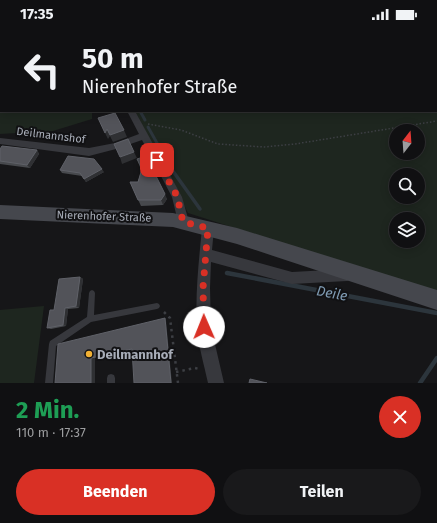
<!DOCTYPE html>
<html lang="de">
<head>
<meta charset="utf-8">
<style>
	body { margin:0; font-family:"Fira Sans",sans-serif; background:#19191b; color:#f1f3f6; height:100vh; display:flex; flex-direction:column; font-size:15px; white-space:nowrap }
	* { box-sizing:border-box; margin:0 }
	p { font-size:13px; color:#9c9d9f }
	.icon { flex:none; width:22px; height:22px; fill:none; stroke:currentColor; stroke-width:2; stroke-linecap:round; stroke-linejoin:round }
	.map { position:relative; height:355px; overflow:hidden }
	.details { display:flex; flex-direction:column; background:#101012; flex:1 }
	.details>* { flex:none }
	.hud { position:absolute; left:0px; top:0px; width:437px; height:84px; box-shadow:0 2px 10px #0003,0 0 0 1px #303032; background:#101012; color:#f1f3f6; overflow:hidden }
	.needle { width:26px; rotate:17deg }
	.buttons { position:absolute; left:389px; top:96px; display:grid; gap:8px }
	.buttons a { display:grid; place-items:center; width:36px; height:36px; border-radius:50%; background:#101012; box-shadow:0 2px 10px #0003,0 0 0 1px #303032; font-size:20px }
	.pin { position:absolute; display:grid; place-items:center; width:34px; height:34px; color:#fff; margin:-17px; border-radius:8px; box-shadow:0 2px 6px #0006 }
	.me { position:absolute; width:44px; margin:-22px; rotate:359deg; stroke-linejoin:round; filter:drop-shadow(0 0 3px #0008) }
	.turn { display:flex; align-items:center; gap:14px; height:84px; padding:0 16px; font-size:18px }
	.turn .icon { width:52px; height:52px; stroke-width:2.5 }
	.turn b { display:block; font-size:28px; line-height:34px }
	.round { display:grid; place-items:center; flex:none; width:42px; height:42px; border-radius:21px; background:#19191b }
	.overview { display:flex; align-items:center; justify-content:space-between; height:68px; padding:0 16px }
	h1 { font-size:24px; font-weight:700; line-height:30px; color:#1e9e55 }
	.action { display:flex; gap:8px; margin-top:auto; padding:8px 16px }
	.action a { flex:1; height:46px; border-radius:24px; background:#d93025; color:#fff; font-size:16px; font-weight:700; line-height:46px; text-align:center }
	.action a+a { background:#19191b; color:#f1f3f6 }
	.status { display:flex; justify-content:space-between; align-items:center; height:28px; padding:0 20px; background:#101012; direction:ltr }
	.status svg { height:11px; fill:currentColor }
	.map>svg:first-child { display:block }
</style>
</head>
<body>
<div class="status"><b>17:35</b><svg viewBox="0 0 49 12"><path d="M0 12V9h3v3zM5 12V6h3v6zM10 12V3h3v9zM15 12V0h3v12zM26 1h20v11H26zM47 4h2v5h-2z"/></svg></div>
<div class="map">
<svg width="437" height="355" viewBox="0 0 437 355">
	<rect width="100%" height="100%" fill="#161618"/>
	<!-- green -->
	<path fill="#1e261f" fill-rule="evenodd" d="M0 0H437V265L188 185 135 83H436V1H1V83H92V91L53 103 0 106ZM396 103H418V125H396ZM396 147H418V169H396ZM396 191H418V213H396Z
		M44 278 34 355H0V282Z"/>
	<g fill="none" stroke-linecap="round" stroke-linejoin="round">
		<!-- stream-far2 -->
		<path stroke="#2c353c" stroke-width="3" d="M140 83 145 92
			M148 99 171 140"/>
		<!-- stream-far1 -->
		<path stroke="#2c353c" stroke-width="3.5" d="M170 139 200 181"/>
		<!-- stream -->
		<path stroke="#2c353c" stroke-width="4.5" d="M227 245 437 285
			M420 355 437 330"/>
		<!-- path-far1 -->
		<path stroke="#3d3f44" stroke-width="1.5" stroke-dasharray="1.5 2" stroke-linecap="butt" d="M311 1 313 0
			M148 96 181 102 218 116 264 119 295 116 437 93"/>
		<!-- path -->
		<path stroke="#3d3f44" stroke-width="2.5" stroke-dasharray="2.5 4" stroke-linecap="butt" d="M164 284 170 290 178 355
			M176 344 195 340 199 341"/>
		<!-- service -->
		<path fill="#37383d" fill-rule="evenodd" d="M92 262 94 263 95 265 94 287 157 275 159 276 160 278 159 280 157 281 91 294 56 318 53 355H45L49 316 50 313 87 289 89 265 90 263Z
			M111 346 114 347 115 350V355H107V350L108 347Z"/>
		<!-- minor -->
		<path fill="#37383d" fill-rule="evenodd" d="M105 0H111V1H105Z
			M127 83H135L182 169 189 194 187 198 183 199 179 198 172 169 142 112 116 121 89 128 0 116V110L89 120 115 115 139 106Z
			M208 195 212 196 214 200 212 222 292 244 347 241 352 243 353 247 352 251 347 253 292 256 211 234 210 260 211 299 224 355H208C204 336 198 317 197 298 195 265 199 232 202 200L204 196Z"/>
		<!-- secondary -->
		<path fill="#45474d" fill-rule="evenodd" d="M0 177 173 185 237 200 437 262V282L237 216 173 199 0 191Z"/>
	</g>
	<!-- wall -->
	<path fill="#47494d" d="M0 121 37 122 39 126 30 140 0 136Z
		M137 131 167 171 163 177 141 178 130 154H138L141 142Z
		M60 142 104 144 86 154 82 148 62 145Z
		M80 249 83 251 79 280 68 281 66 298 51 301 47 300 54 282Z"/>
	<!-- shaded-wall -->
	<path fill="#2f3033" d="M107 101 124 102 127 109 113 114 110 108 108 111 105 105Z
		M37 122 39 126 30 140 27 137Z
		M134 124 137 130 122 136 120 129Z
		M102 141 104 144 86 154 84 151Z
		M165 166 167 171 163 177 161 172Z
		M80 249 83 251 79 280 76 278Z
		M65 280 68 281 66 298 63 297Z
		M165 290 166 292 172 355H171Z
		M132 321H135L95 330V355H91V330Z"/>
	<!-- building -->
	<path fill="#525359" stroke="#5f6168" d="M115 85 124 102 110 107 107 101 105 105 98 90Z
		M128 111 134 124 120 129 114 116Z
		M2 118 37 122 27 137 0 133V121Z
		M68 128 94 131 102 141 84 151 80 145 60 142Z
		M146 128 165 166 161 172H138L130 154H138L142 141 137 131Z
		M80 249 76 278 65 280 63 297 47 300 50 282H54L59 251Z
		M165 290 171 355H134L132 321 91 330V355H55L58 316Z
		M250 351 267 355H249Z"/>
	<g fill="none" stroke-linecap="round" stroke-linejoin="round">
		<!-- route -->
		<path stroke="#d93025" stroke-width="7" stroke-dasharray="0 12.6" d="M157 132 177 168 183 194 208 200 203 260 204 299"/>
	</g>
	<!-- markers -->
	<circle fill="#f2b134" stroke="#111113" stroke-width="1.5" cx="89" cy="326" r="4"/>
	<g text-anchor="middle" stroke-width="4" stroke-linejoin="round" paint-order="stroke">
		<!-- street labels -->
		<g font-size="11" fill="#a8adb8" stroke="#111113">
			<text transform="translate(51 107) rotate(7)" y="4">Deilmannshof</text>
			<text transform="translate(104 188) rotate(2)" y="4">Nierenhofer Straße</text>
		</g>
		<!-- near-poi labels -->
		<g font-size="13" font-weight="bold" fill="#a8adb8" stroke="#111113" text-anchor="start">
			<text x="97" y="331">Deilmannhof</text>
		</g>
		<!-- near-water labels -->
		<g font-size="14" font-style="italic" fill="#7f9bb3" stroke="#111113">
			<text transform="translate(332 265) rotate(11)" y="5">Deile</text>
		</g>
	</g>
</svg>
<div class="buttons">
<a><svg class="needle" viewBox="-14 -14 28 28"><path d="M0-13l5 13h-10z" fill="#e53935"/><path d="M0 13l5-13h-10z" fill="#9c9d9f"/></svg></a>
<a><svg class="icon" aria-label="search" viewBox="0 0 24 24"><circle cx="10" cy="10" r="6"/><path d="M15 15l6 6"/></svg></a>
<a><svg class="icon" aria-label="layers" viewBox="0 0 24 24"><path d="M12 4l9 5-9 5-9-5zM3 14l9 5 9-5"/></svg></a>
</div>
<div class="pin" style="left:157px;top:132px;background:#d93025"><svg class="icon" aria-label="arrive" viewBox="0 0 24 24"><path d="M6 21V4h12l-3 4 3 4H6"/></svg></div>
<svg class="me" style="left:204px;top:299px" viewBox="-20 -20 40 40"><circle r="19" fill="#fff"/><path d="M0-13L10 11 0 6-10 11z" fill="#d93025"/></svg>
<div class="hud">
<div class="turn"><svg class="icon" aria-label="left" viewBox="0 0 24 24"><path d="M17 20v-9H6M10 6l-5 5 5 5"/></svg><div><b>50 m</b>Nierenhofer Straße</div></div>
</div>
</div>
<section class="details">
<div class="overview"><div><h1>2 Min.</h1><p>110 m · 17:37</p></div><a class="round" style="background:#d93025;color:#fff"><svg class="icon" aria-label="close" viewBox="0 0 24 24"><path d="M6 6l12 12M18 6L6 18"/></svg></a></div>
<div class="action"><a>Beenden</a><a>Teilen</a></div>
</section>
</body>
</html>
